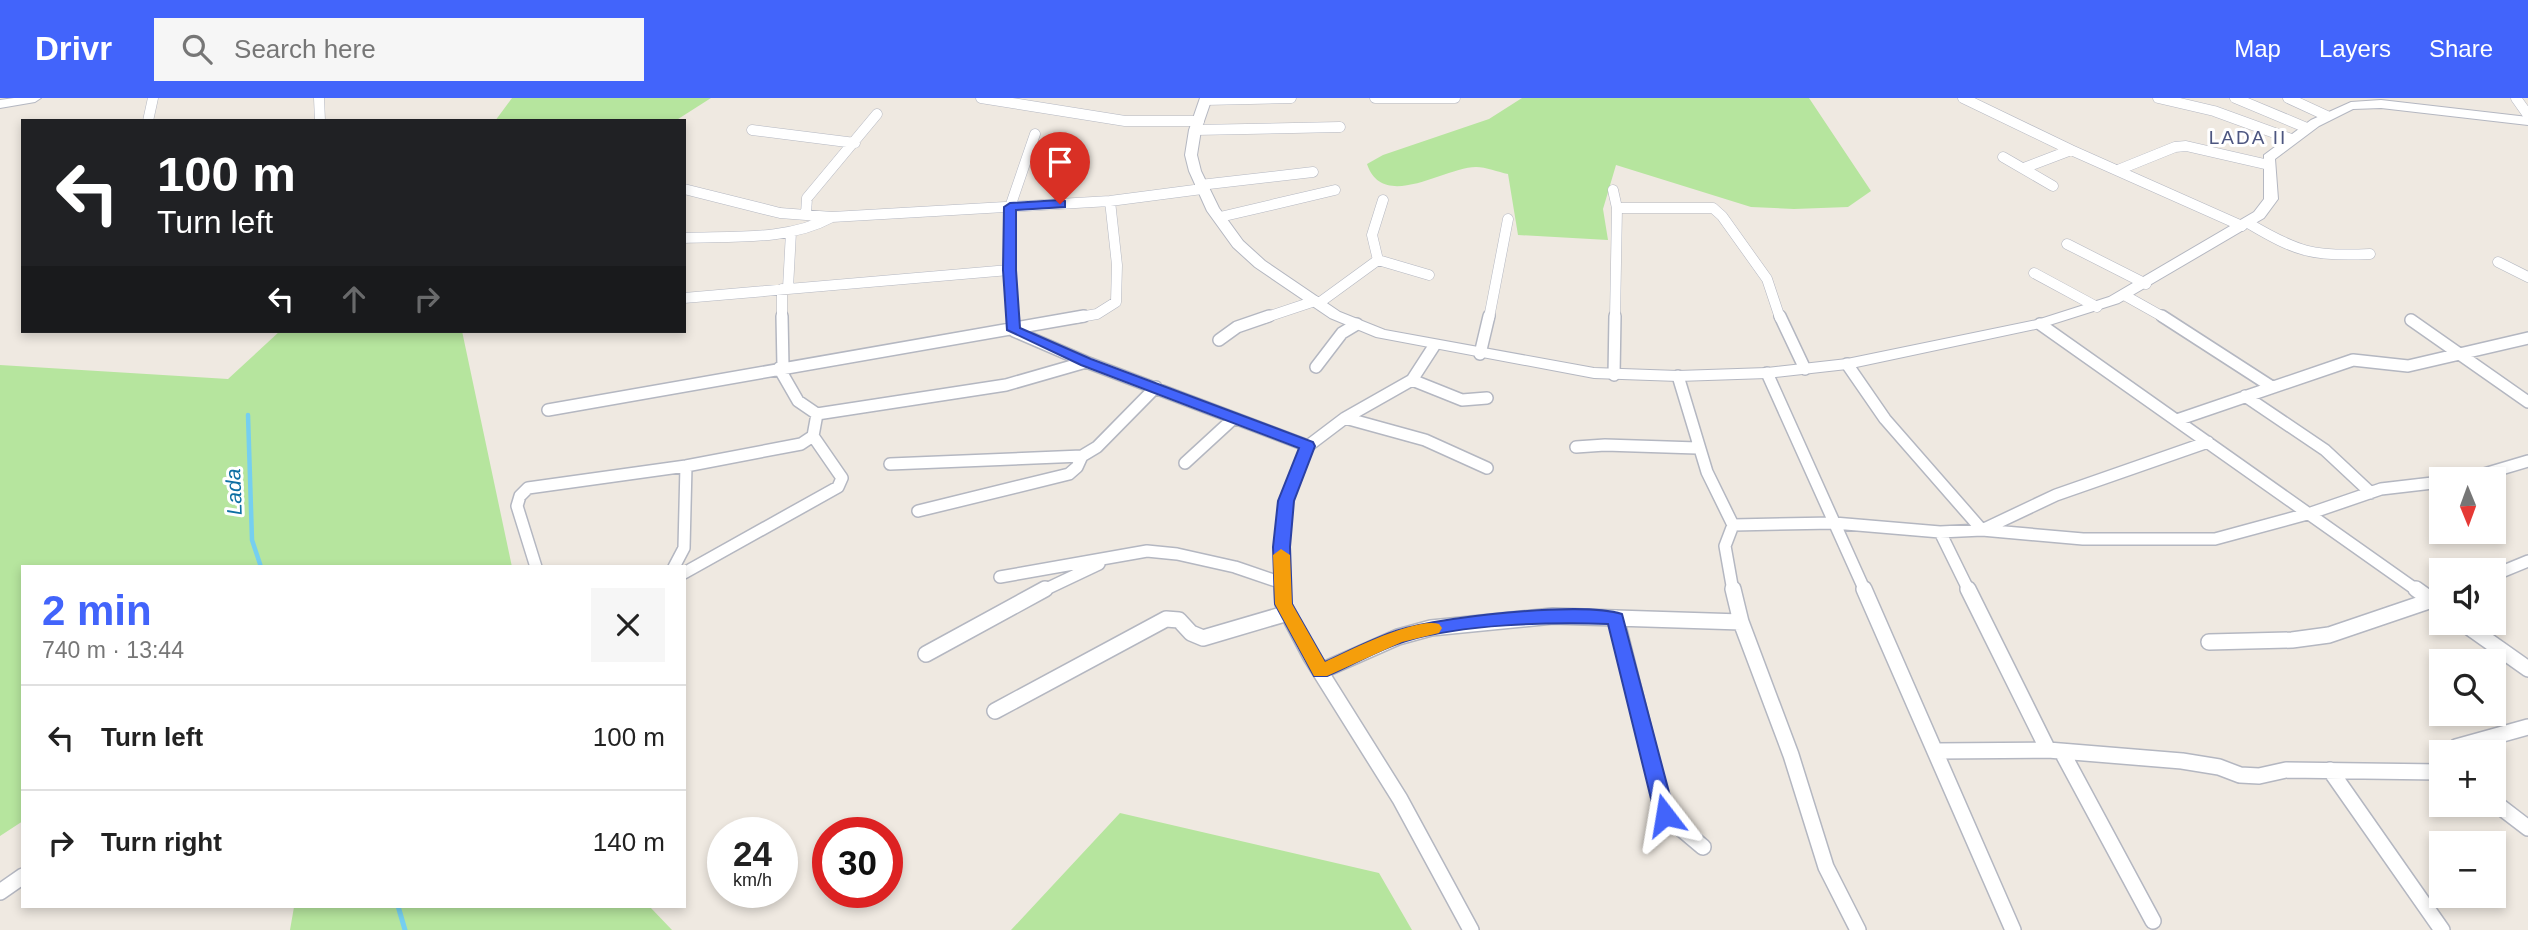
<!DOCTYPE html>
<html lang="en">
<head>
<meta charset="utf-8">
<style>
	body { margin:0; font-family:Helvetica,sans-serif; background:#f6f6f6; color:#222; height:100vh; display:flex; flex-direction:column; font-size:26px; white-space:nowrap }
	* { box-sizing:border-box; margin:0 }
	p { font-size:23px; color:#767676 }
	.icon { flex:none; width:38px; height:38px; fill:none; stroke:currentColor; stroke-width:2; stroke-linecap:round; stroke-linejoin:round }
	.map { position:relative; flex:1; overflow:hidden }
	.side { position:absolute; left:21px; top:467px; width:665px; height:343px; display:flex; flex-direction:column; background:#fff; border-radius:0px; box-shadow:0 4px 10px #0003 }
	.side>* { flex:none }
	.hud { position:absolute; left:21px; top:21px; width:665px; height:214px; border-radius:0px; box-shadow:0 4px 10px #0003; background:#202124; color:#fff; overflow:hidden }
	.needle { width:46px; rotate:179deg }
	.controls { position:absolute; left:2429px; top:369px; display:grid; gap:14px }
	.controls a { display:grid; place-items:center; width:77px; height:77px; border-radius:0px; background:#fff; box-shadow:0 4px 10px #0003; font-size:35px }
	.speed { position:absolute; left:707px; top:719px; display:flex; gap:14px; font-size:35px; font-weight:700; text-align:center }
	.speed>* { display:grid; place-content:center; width:91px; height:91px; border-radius:50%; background:#fff; box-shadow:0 4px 10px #0003; line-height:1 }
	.speed small { font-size:18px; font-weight:400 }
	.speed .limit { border:10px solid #d22; background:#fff; color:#111 }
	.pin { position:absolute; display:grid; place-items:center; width:60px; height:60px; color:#fff; margin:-72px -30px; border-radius:50% 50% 50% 0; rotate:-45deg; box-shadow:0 0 7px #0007 }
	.pin .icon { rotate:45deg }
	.me { position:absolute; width:77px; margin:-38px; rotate:346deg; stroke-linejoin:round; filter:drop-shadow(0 0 5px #0008) }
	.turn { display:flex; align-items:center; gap:24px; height:147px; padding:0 21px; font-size:32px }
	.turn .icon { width:91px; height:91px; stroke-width:2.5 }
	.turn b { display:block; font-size:49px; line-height:60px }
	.lanes { display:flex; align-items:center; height:66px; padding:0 21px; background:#0003; justify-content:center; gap:35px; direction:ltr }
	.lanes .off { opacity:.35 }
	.round { display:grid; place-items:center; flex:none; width:74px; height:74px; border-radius:0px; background:#f6f6f6 }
	.headline { display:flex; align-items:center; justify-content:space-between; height:119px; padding:0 21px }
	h1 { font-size:42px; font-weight:700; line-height:52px; color:#4264fb }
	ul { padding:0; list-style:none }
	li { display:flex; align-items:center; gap:21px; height:105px; padding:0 21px; border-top:2px solid #e0e0e0 }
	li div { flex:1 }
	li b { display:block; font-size:26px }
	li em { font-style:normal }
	header { display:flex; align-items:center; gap:42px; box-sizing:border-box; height:98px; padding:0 35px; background:#4264fb; color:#fff }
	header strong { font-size:33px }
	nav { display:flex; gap:38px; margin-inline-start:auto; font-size:24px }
	.search { width:490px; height:63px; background:#f6f6f6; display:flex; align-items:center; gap:18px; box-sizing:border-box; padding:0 24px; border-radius:0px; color:#767676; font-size:26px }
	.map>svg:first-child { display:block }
</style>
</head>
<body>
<header>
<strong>Drivr</strong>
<div class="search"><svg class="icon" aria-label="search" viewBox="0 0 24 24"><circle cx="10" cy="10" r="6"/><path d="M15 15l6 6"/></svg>Search here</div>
<nav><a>Map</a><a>Layers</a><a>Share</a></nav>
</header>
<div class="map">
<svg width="2528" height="832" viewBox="0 0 2528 832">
	<rect width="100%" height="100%" fill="#efe9e1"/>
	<!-- green -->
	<path fill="#b6e59e" d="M512 0H711L675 23H495Z
		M1522 0H1809L1871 93 1848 109 1794 111 1751 109 1616 67 1603 111 1608 142 1518 137 1508 76C1498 74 1486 69 1476 69 1445 69 1383 114 1367 66L1383 57 1489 21Z
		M280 233H462L512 469H23V723L0 738V267L228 281Z
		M1120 715 1379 775 1412 832H1011Z
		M294 809H650L672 832H290Z"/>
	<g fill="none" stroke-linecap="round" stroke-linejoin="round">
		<!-- stream-far1 -->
		<path stroke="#75cff0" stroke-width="4.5" d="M248 317 252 442 261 469"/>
		<!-- stream -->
		<path stroke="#75cff0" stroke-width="5" d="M398 808 405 832"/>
		<defs>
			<path id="street-far2" d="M319 0 320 23
				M981 0 1125 23H1199
				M1375 0H1455
				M1963 0 2071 52 2242 128
				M2158 0 2214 13 2291 41
				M2235 0 2307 30
				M2288 0 2327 18
				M2516 0 2528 17
				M1205 2 1291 0
				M148 23 153 0
				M752 32 855 45
				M1195 32 1340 29
				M2003 59 2053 88
				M2024 70 2071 52
				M2118 72 2175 49 2186 48 2269 67
				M1200 87 1313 74
				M684 91 780 115 832 119 1110 103 1202 91
				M1613 92 1617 110 1615 220
				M1617 110H1713L1722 118 1767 181 1780 220
				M806 116 807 100 877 16
				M1220 119 1335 92
				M2248 125C2297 154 2313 159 2370 156
				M684 140C733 138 788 143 832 119
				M2067 146 2146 186
				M1378 162 1372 137 1383 102
				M1378 162 1429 177
				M2498 164 2528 179
				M2034 175 2097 209
				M788 190 791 134
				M782 191V220
				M2124 197 2165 220
				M684 200 1009 172
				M1319 205 1378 162
				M1013 220 1009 172 1010 109 1035 36
				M1074 220 1097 216 1116 204 1117 167 1110 103
				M1264 220 1315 203
				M1489 220 1508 121"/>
			<path id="street-far1" d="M782 218 783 269
				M1013 218 1014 232
				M1780 218 1805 271
				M2162 218 2272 289
				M2411 222 2528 304
				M2040 226 2418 493
				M1014 233 1086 264 1308 348
				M1219 242 1237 229 1269 218
				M1480 256 1489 218
				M1847 266 1885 321 1982 432 2083 441H2215L2311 415 2381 391 2441 384
				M1316 269 1342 235 1357 226
				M779 270 798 303 817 316 1006 287 1086 264
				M1767 275 1865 493
				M1614 277 1615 218
				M1678 278 1707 374 1733 427 1725 448 1733 493
				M1412 282 1462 302 1487 300
				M2245 298 2325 352 2371 395
				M548 312 1084 218
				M1345 320 1425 342 1487 370
				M2177 322 2353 262 2408 268 2528 240
				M1576 349 1605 347 1697 350
				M1185 365 1234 320
				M890 366 1082 358 1097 349 1156 289
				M2464 382 2528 363
				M918 413 1069 376 1077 369 1082 358
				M1733 427 1834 425 1940 434 1982 432 2056 397 2208 344
				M1940 434 1969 493
				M536 469 517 408 520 398 528 390 686 368 801 346 813 338 817 316
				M674 469 684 450 686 368
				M684 475 838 389 842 380 813 338
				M2494 477 2528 463
				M1000 479 1147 453 1177 456 1235 469 1282 485
				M1042 493 1099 466
				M1283 493 1281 449 1286 403 1308 348 1345 320 1412 282 1434 248"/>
			<path id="street" d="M1282 491 1283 506 1311 559 1400 701 1471 832
				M1733 491 1741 524 1791 657 1826 769 1858 832
				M1864 491 2013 832
				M1968 491 2048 652
				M2416 491 2441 509
				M1616 520 1665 717 1703 749
				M2463 525 2528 571
				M2209 544 2292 542 2329 537 2438 500
				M926 556 1045 491
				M1321 573 1398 539 1431 530 1553 518 1741 524
				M995 613 1166 521 1179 522 1191 535 1203 540 1288 515
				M1937 653 2048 652 2182 663 2219 669 2240 677 2259 678 2286 672 2441 674
				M2062 654 2153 823
				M2451 654 2456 649 2528 629
				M2330 672 2442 832
				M2494 704 2528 730
				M0 794 23 778"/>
			<path id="secondary" d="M14 0H41L35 4 0 10V2Z
				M1200 0H1212L1201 32 1197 57 1201 73 1219 110 1243 143 1265 163 1340 214 1385 232 1594 270 1678 273 1767 270 1847 261 2037 222 2109 199 2254 114 2264 101V57L2311 22 2351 4 2381 2 2528 19V27L2381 10 2353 11 2319 28 2275 61 2278 101 2264 120 2119 205 2040 230 1847 271 1767 280 1678 283 1594 280 1376 239 1330 220 1255 169 1233 149 1207 113 1189 73 1185 57 1189 32Z"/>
		</defs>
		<!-- street-far2 casing -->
		<use href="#street-far2" stroke="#b4b7c1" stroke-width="11"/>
		<!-- street-far1 casing -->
		<use href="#street-far1" stroke="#b4b7c1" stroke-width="14"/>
		<!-- street casing -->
		<use href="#street" stroke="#b4b7c1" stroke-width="18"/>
		<!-- secondary casing -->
		<use href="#secondary" stroke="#b4b7c1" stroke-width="2"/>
		<!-- street-far2 -->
		<use href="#street-far2" stroke="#fff" stroke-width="10"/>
		<!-- street-far1 -->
		<use href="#street-far1" stroke="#fff" stroke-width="11"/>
		<!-- street -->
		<use href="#street" stroke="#fff" stroke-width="15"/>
		<!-- secondary -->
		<use href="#secondary" fill="#fff" fill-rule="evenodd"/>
	</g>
	<!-- route -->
	<path fill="#4264fb" stroke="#2b41a3" stroke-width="2" d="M1060 102 1065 103V109L1016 112V172L1020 230 1091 261 1313 344 1315 348 1294 403 1290 449 1292 506 1325 564C1347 554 1370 542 1393 534 1435 519 1581 503 1622 516L1675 717 1672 723 1665 725 1658 723 1655 717 1608 526C1547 524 1464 526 1406 543 1379 551 1353 567 1327 578H1314L1275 506 1273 449 1278 403 1299 350 1081 267 1007 232 1003 172 1004 109 1010 105Z"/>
	<!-- slow -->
	<path fill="#f59e0b" d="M1281 451 1290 457 1292 506 1325 564C1348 553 1416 519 1439 526L1442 530 1439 535 1402 544 1327 578H1314L1275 506 1273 457Z"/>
	<g text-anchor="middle" stroke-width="6" stroke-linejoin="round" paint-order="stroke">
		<!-- far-quarter labels -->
		<g font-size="19" letter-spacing="2" fill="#4d5680" stroke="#fff">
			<text x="2248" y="46">LADA II</text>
		</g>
		<!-- water labels -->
		<g font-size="21" font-style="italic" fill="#0d6fa3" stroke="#fff">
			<text transform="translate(234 394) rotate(-92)" y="7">Lada</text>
		</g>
	</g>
</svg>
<div class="controls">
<a><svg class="needle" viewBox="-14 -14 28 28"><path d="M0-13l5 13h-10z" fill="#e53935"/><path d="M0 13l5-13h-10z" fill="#767676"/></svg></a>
<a><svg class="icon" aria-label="sound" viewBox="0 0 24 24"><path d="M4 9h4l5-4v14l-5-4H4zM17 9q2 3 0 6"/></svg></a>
<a><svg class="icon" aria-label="search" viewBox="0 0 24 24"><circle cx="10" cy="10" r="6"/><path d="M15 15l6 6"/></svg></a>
<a>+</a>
<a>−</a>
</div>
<div class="speed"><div>24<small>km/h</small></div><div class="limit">30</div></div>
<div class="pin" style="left:1060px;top:106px;background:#d93025"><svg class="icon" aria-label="arrive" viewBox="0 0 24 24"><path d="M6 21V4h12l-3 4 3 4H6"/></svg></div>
<svg class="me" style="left:1665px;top:717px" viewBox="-20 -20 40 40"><path d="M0-17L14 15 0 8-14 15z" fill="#4264fb" stroke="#fff" stroke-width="4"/></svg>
<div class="hud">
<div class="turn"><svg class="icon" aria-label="left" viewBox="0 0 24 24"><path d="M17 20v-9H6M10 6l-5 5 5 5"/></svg><div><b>100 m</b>Turn left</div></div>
<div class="lanes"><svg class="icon" aria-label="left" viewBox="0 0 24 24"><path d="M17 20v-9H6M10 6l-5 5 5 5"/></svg><svg class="icon off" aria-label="ahead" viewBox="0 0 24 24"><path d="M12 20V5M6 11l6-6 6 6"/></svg><svg class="icon off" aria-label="right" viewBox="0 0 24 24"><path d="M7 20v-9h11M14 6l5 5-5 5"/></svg></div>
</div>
<section class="side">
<div class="headline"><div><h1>2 min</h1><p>740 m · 13:44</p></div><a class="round"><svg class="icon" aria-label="close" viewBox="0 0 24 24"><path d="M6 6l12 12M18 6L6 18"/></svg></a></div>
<ul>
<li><svg class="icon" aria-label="left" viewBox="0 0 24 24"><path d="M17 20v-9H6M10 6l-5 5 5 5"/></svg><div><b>Turn left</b></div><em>100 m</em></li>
<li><svg class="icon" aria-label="right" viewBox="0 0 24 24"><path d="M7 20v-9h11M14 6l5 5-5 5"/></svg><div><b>Turn right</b></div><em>140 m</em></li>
</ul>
</section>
</div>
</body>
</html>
